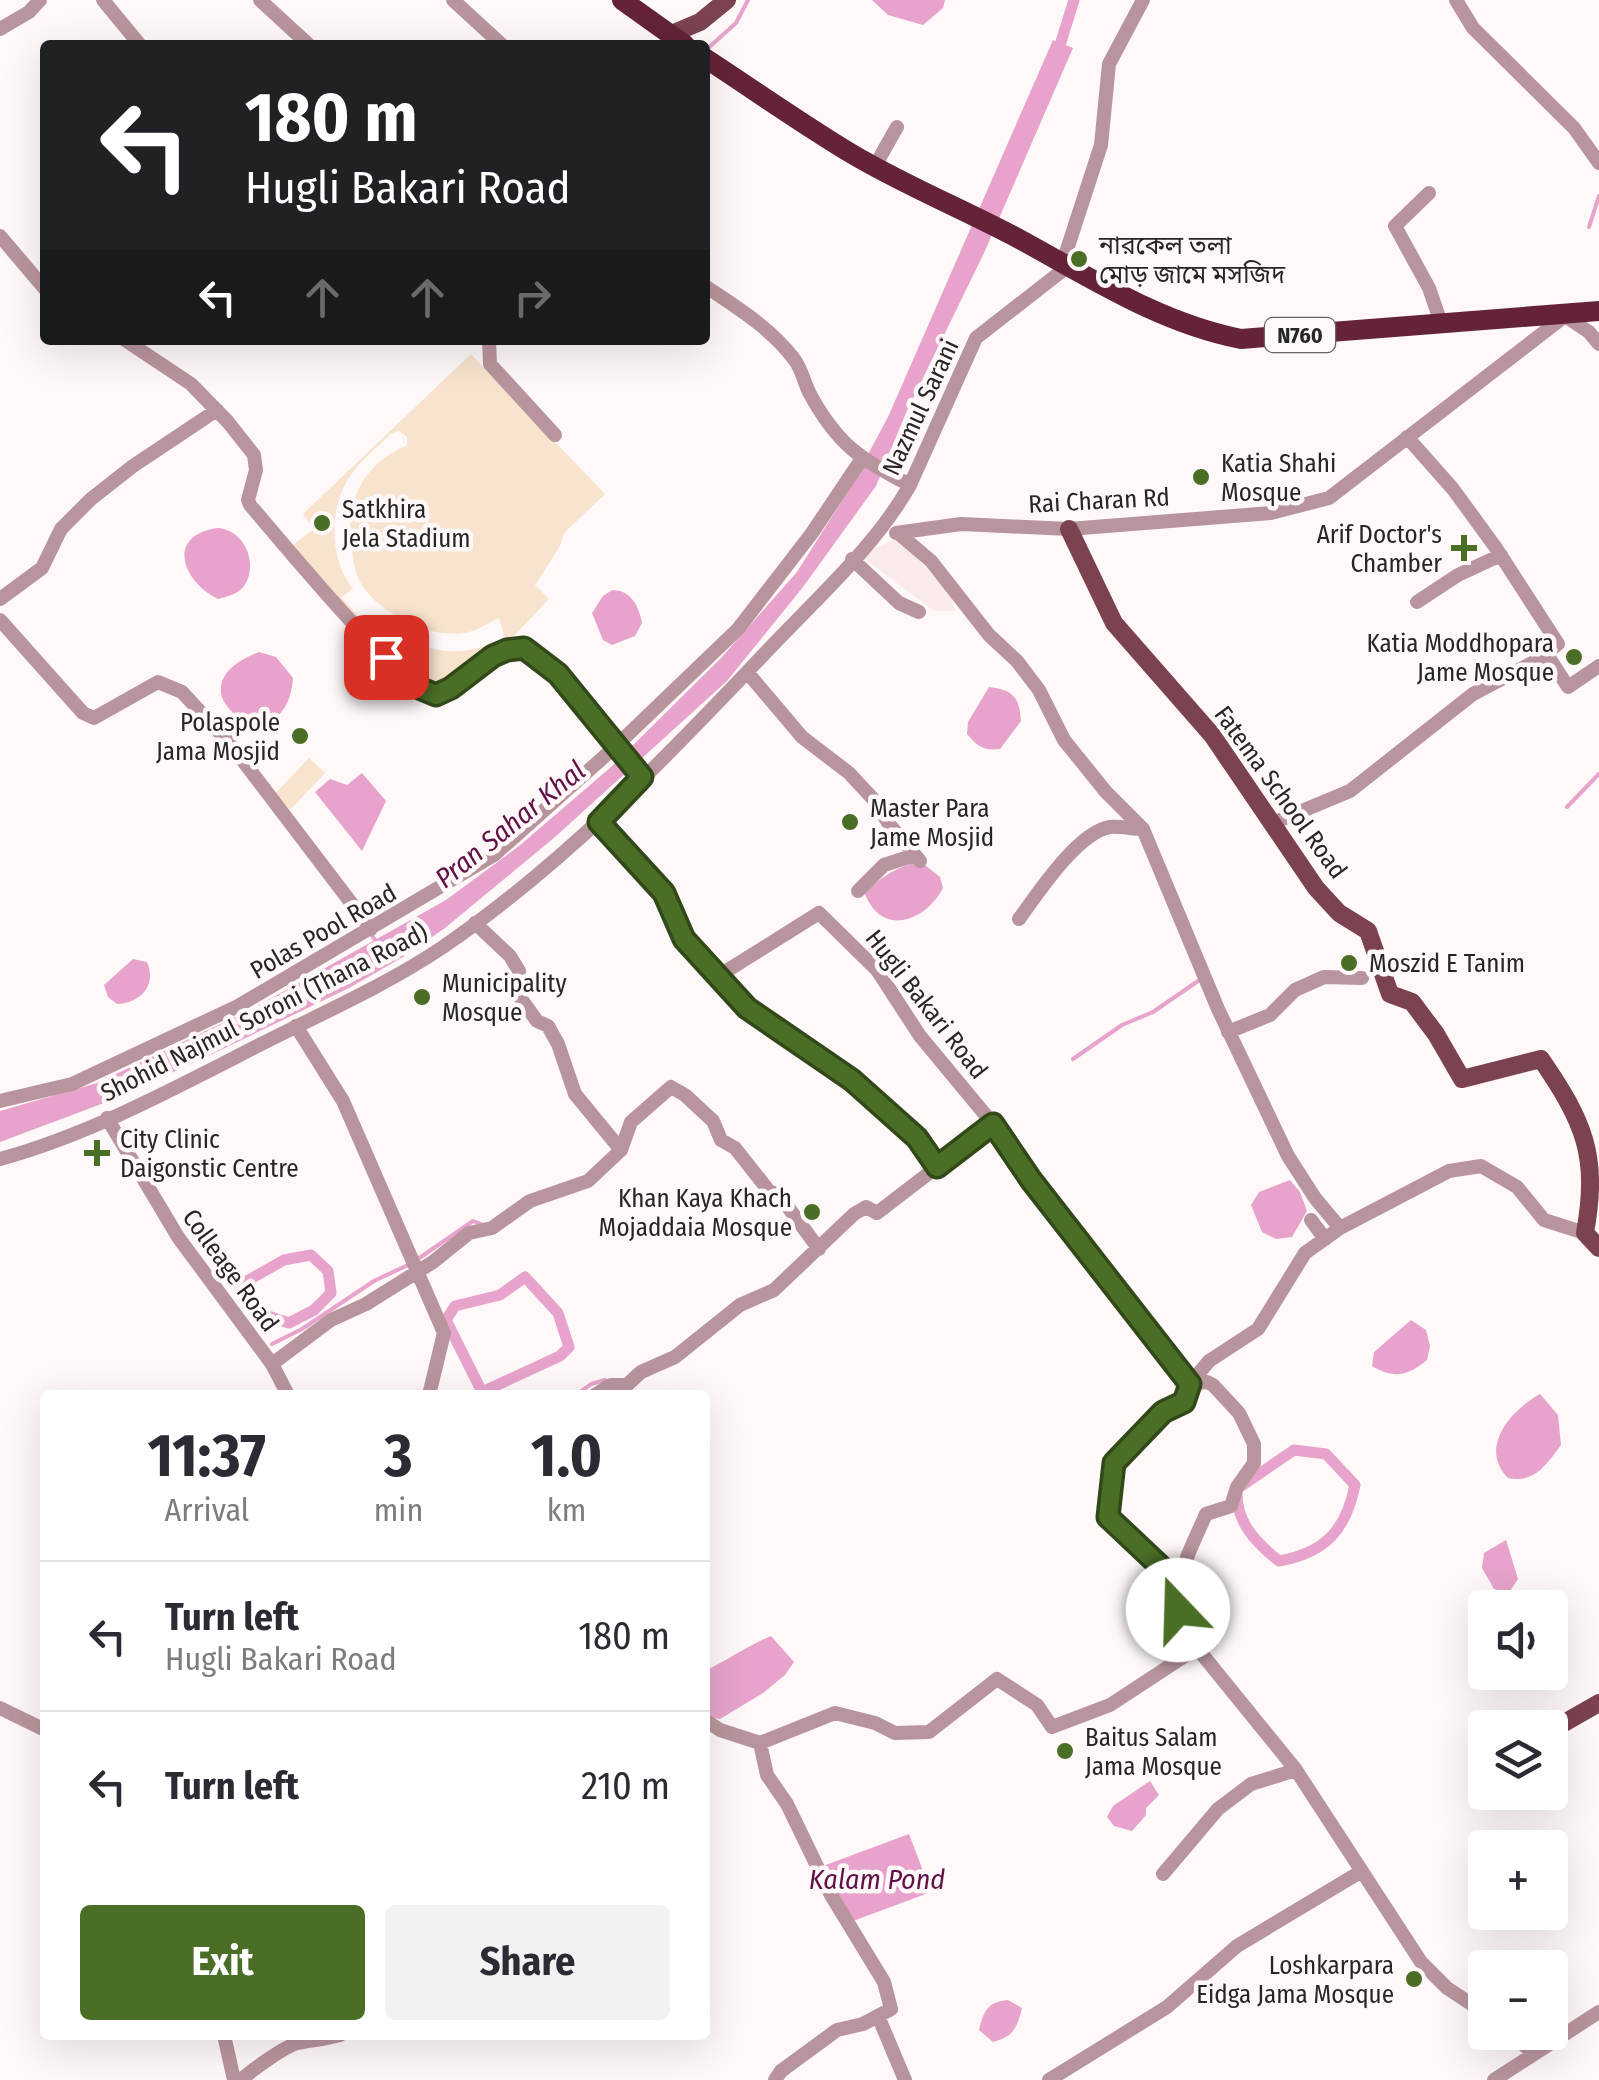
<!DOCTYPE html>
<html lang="en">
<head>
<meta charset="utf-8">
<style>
	body { margin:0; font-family:"Fira Sans Condensed","Noto Sans Bengali",sans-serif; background:#f2f2f3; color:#2b2b33; height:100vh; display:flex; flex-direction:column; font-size:38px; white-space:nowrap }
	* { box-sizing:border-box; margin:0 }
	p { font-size:32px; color:#7c7c81 }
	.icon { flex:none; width:55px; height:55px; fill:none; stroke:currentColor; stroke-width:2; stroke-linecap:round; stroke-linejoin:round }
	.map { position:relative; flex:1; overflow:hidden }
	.drawer { position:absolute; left:40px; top:1390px; width:670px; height:650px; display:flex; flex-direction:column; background:#fff; border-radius:10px; box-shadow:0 10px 40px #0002 }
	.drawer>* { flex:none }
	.guide { position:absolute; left:40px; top:40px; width:670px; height:305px; border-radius:10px; box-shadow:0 10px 40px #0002; background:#202124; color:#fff; overflow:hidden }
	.fabs { position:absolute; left:1468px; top:1590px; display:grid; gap:20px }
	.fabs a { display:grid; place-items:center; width:100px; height:100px; border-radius:10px; background:#fff; box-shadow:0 10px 40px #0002; font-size:50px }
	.pin { position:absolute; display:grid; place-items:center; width:85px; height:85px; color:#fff; margin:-42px; border-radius:20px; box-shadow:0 5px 15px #0006 }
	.me { position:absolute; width:110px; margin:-55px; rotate:339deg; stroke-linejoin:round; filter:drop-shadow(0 0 8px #0008) }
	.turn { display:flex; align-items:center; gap:35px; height:210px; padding:0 40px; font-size:45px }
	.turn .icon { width:130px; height:130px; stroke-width:2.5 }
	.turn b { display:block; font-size:70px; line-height:85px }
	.lanes { display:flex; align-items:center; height:95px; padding:0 40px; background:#0003; justify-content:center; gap:50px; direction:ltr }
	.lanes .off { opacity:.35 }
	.eta { display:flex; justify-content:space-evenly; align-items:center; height:170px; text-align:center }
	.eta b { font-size:60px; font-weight:700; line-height:70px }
	.button { display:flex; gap:20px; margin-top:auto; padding:20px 40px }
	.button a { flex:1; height:115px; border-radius:10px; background:#4b6e27; color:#fff; font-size:40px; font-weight:700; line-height:115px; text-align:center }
	.button a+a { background:#f2f2f3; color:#2b2b33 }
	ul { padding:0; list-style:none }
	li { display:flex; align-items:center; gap:30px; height:150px; padding:0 40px; border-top:2px solid #e1e1e2 }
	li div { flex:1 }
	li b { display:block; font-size:38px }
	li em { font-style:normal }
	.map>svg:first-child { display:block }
</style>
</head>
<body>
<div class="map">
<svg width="1599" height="2080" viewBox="0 0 1599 2080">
	<rect width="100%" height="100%" fill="#fef8f8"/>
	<!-- built -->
	<path fill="#faebea" d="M898 537 951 595 955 611H934L861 556Z"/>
	<!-- green -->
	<path fill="#f7e3ce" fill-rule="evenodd" d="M471 354 605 494 564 533 560 546 535 585 549 599 513 637 435 690 380 643 290 547 314 529 303 514ZM399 431 407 437V445C365 464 346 497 351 543 353 555 354 569 359 580 376 612 428 639 464 633 475 632 488 623 499 618L505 638C461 659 431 654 390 631L380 639 341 597 353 589C329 559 328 506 351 475 361 460 378 447 390 434Z
		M309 758 325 773 290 810 274 795Z"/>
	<!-- water -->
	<path fill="#e7a3cb" d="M872 0H945L943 8 923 25 888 15Z
		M1053 40 1073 48 984 253 906 413 876 486 803 587 727 681 555 837 445 928 403 957 349 988 204 1058 112 1100 0 1142V1111L97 1083 254 1008 446 900 519 846 611 767 721 658 797 572 850 488 888 417Z
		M217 528C242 529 258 559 246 583 240 594 229 596 218 599 183 582 165 536 217 528Z
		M612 590C631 590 639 606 642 623L635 636 612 645 603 640 592 613 603 596Z
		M259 652 276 657 293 678C291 702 284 714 263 728 211 712 204 672 259 652Z
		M989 687C1014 690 1019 697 1021 721L1000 749C983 751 977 746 967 734L968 722Z
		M362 773 386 801 362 851 315 792 330 779 347 785Z
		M920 861 940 877 943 888C925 922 882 937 865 894 879 877 899 866 920 861Z
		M133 959 147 962C157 985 141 1003 117 1004L108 997 104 985Z
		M1290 1180 1300 1192 1307 1211 1292 1237 1276 1239 1262 1232 1251 1205 1259 1192Z
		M1411 1320 1426 1330 1430 1346 1427 1360C1408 1376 1394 1379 1372 1366L1374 1352Z
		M1540 1394 1558 1415 1561 1445C1547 1464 1534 1484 1508 1478 1478 1448 1511 1410 1540 1394Z
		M1506 1540 1518 1579 1508 1594 1494 1589 1482 1568 1484 1553Z
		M771 1636 794 1662 785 1675 763 1693 720 1719 707 1717 705 1671C728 1660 747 1646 771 1636Z
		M1150 1781 1159 1795 1146 1808V1815L1132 1831 1114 1826 1107 1817 1113 1806Z
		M909 1834 931 1892 845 1924 823 1866Z
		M1008 2000 1022 2008C1017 2028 1013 2037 993 2042L979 2030C984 2011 987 2002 1008 2000Z"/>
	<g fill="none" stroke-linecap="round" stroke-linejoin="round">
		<!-- stream -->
		<path stroke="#e7a3cb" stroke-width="4" d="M707 49 736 23 748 0
			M1589 227 1599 196
			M1567 807 1599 774
			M369 932 376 941
			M772 1035 857 1097
			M1073 1059 1122 1025 1153 1012 1201 979
			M418 1259 473 1221 481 1224
			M272 1344 302 1329 374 1281 410 1264
			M576 1395 591 1384 605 1380"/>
		<!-- canal -->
		<path stroke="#e7a3cb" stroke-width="11" d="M1056 58 1074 0
			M311 1255 328 1271 331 1293 314 1310 289 1323 268 1316 240 1285 284 1260Z
			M525 1277 558 1313 569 1347 560 1356 482 1392 446 1320 455 1306 500 1295Z
			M1294 1450 1326 1454 1355 1485C1346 1530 1325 1553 1279 1561 1255 1542 1235 1521 1237 1489Z"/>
		<!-- minor -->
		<path stroke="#b8959c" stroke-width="14" d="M103 0 140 45
			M260 0 309 45
			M453 0 502 45
			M1456 0 1473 28 1574 128 1599 163
			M0 29 29 12 40 0
			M875 166 897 127
			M1429 193 1395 226 1429 288 1441 323
			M0 236 45 289
			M1062 265 1101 145 1109 64 1143 0
			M705 286C736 307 771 328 794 359 802 369 804 383 810 394 837 444 861 460 910 485
			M125 340 191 384 228 422 254 455 256 470 248 500 250 505C278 537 404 692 436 695 466 682 490 646 524 648L558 674 642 777
			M489 340 490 364 555 435
			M896 533 961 524 1069 529 1271 513 1329 498 1565 316 1589 332 1599 344
			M898 533 931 561 989 635 1017 661 1039 690 1064 740 1106 792 1143 829 1218 1009 1288 1156 1315 1198 1340 1228
			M852 559 899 603 919 612
			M0 599 42 568 61 529 91 499 133 466 217 410
			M1417 602 1458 575 1501 555
			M0 620 83 713 94 718 158 682 182 692 231 745 371 929
			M1546 653 1568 687 1599 666
			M747 672 802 737 849 773 875 801 889 824 920 861
			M599 822 664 893 684 939 720 975 819 913 877 970 920 1036 993 1124 1031 1180 1190 1384
			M1273 823 1350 791 1473 694 1534 662 1558 644 1496 548 1453 489 1407 437
			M858 891 884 865 915 855
			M1019 919C1038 893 1078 832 1110 827 1120 826 1133 829 1143 829
			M475 923 510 956 519 971 509 982 537 1021 548 1026 558 1044 575 1094 621 1150
			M296 1026 343 1101 444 1333 429 1395
			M1228 1032 1270 1015 1295 990 1324 977 1362 978
			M0 1101 72 1084 238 1006 494 855 616 746 738 629 812 533 861 460
			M107 1118 178 1237 272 1364 288 1395
			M0 1159C83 1136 160 1096 236 1057 304 1021 379 990 443 947 564 864 667 757 767 651 816 599 875 547 910 485L976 338 1067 267
			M1311 1220 1325 1239
			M272 1364 331 1320 366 1304 433 1262 469 1233 492 1228 530 1201 588 1181 621 1150 631 1122 671 1087 685 1095 713 1121 721 1140 735 1148 769 1191 779 1195 819 1249
			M1190 1384 1207 1382 1213 1385 1239 1413 1254 1444V1463L1237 1487 1231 1506 1206 1514C1183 1567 1163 1594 1197 1648L1296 1770 1421 1962 1447 1988 1485 2013
			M595 1395 611 1385H627L641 1372 675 1357 740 1305 774 1290 854 1214 866 1207 877 1213 993 1124
			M1177 1581 1108 1517 1114 1463 1163 1412 1184 1401 1190 1384 1209 1361 1258 1329 1305 1253 1340 1228 1449 1171 1481 1166 1517 1187 1544 1220 1585 1233
			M0 1708 45 1730
			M705 1720 720 1730 760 1743 767 1775 787 1804 831 1895 884 1982 891 2009 863 2024 837 2030 781 2071 775 2080
			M760 1743 835 1713 875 1723 895 1733 929 1732 997 1679 1037 1705 1052 1727 1110 1705 1197 1648
			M1163 1874 1218 1809 1251 1784 1296 1770
			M878 2016 905 2080
			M1509 2032 1534 2054
			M224 2035 234 2080
			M241 2080C252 2070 285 2046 298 2043 312 2040 326 2039 340 2035
			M1049 2080 1167 2007 1237 1946 1362 1871
			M1494 2080 1599 2012"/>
		<!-- major -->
		<path stroke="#7b4250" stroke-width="18" d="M669 35 700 22 727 0
			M1069 529 1114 623 1212 735 1316 888 1339 913 1368 931 1390 994 1412 1002 1436 1034 1462 1079 1541 1059C1584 1122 1599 1155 1585 1233L1599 1248
			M720 975 747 1008 840 1071 917 1138 937 1167
			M1550 1731 1599 1703
			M1482 1768 1485 1766"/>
		<!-- highway -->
		<path stroke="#642337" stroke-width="20" d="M622 0 685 45
			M705 58C754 90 802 124 852 154 906 186 965 210 1021 240 1093 279 1160 323 1241 339L1599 311"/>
	</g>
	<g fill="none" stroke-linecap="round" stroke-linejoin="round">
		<defs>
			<path id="route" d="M386 657 417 687 436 695 451 688 493 656 507 650 524 648 558 674 642 777 599 822 664 893 684 939 747 1008 852 1080 917 1138 937 1167 993 1124 1031 1180 1190 1384 1184 1402 1163 1412 1114 1463 1108 1517 1177 1582 1178 1610"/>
		</defs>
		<!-- route casing -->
		<use href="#route" stroke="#314819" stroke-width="25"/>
		<!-- route -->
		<use href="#route" stroke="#4b6e27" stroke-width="18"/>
	</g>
	<!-- markers -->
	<g fill="#4b6e27" stroke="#fef8f8" stroke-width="4">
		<circle cx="1079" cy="259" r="10"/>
		<circle cx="1201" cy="477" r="10"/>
		<circle cx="322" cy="523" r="10"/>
		<path d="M1459 533h10v10h10v10h-10v10h-10v-10h-10v-10h10z"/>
		<circle cx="1574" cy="657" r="10"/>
		<circle cx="300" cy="736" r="10"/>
		<circle cx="850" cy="822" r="10"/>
		<circle cx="1349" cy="963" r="10"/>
		<circle cx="422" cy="997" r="10"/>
		<path d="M92 1138h10v10h10v10h-10v10h-10v-10h-10v-10h10z"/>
		<circle cx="812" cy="1212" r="10"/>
		<circle cx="1065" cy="1751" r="10"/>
		<circle cx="1414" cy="1979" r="10"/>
	</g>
	<g text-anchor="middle" stroke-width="9" stroke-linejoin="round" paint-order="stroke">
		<!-- shield labels -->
		<rect fill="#fef8f8" stroke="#686464" stroke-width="2.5" x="1265" y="318" width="70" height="34" rx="8"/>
		<g font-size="22" font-weight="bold" fill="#272525">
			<text x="1300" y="343">N760</text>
		</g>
		<!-- poi labels -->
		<g font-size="25" fill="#272525" stroke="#fef8f8" text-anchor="start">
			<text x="1099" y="254">নারকেল তলা<tspan x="1099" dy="29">মোড় জামে মসজিদ</tspan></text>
			<text x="1221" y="472">Katia Shahi<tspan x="1221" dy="29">Mosque</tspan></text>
			<text x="342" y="518">Satkhira<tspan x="342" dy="29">Jela Stadium</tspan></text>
			<text x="1442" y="543" text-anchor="end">Arif Doctor's<tspan x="1442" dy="29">Chamber</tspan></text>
			<text x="1554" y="652" text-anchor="end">Katia Moddhopara<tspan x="1554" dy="29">Jame Mosque</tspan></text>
			<text x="280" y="731" text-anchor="end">Polaspole<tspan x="280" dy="29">Jama Mosjid</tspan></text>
			<text x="870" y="817">Master Para<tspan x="870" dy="29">Jame Mosjid</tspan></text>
			<text x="1369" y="972">Moszid E Tanim</text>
			<text x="442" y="992">Municipality<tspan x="442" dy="29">Mosque</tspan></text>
			<text x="120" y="1148">City Clinic<tspan x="120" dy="29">Daigonstic Centre</tspan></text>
			<text x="792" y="1207" text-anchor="end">Khan Kaya Khach<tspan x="792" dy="29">Mojaddaia Mosque</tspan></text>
			<text x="1085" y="1746">Baitus Salam<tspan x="1085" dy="29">Jama Mosque</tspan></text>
			<text x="1394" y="1974" text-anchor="end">Loshkarpara<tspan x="1394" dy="29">Eidga Jama Mosque</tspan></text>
		</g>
		<!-- street labels -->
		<g font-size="25" fill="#272525" stroke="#fef8f8">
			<text transform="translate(920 407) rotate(-65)" y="9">Nazmul Sarani</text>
			<text transform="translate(1099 500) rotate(-3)" y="9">Rai Charan Rd</text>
			<text transform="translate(1281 792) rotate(54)" y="9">Fatema School Road</text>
			<text transform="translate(323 931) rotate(-30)" y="9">Polas Pool Road</text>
			<text transform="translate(927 1004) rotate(52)" y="9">Hugli Bakari Road</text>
			<text transform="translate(264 1012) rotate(-27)" y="9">Shohid Najmul Soroni (Thana Road)</text>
			<text transform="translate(231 1270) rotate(54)" y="9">Colleage Road</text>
		</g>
		<!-- water labels -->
		<g font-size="28" font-style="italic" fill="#601148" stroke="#fef8f8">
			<text transform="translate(510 824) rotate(-39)" y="10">Pran Sahar Khal</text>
			<text x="877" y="1889">Kalam Pond</text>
		</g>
	</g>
</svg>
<div class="fabs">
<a><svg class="icon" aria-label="sound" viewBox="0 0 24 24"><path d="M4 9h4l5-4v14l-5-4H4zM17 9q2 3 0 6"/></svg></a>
<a><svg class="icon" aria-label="layers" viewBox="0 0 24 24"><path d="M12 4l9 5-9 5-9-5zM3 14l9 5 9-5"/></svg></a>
<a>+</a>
<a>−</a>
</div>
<div class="pin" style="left:386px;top:657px;background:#d93025"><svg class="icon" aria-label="arrive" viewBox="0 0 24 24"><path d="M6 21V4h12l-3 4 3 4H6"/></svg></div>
<svg class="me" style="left:1178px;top:1610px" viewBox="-20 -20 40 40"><circle r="19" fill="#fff"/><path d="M0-13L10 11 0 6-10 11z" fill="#4b6e27"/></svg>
<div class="guide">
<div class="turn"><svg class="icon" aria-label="left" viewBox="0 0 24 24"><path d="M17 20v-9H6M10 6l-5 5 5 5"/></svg><div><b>180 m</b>Hugli Bakari Road</div></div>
<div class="lanes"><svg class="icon" aria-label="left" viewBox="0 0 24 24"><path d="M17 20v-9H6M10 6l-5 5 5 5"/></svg><svg class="icon off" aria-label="ahead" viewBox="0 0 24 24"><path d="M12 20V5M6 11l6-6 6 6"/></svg><svg class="icon off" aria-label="ahead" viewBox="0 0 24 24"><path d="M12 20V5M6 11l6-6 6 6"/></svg><svg class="icon off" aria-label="right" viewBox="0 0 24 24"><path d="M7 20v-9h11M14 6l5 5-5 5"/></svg></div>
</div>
<section class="drawer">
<div class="eta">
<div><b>11:37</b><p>Arrival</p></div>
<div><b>3</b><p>min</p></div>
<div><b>1.0</b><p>km</p></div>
</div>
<ul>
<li><svg class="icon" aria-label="left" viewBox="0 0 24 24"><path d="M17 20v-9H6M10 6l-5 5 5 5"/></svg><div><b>Turn left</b><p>Hugli Bakari Road</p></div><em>180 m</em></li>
<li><svg class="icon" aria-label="left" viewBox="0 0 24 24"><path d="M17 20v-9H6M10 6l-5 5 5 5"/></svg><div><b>Turn left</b></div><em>210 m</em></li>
</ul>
<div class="button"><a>Exit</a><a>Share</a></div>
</section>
</div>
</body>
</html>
